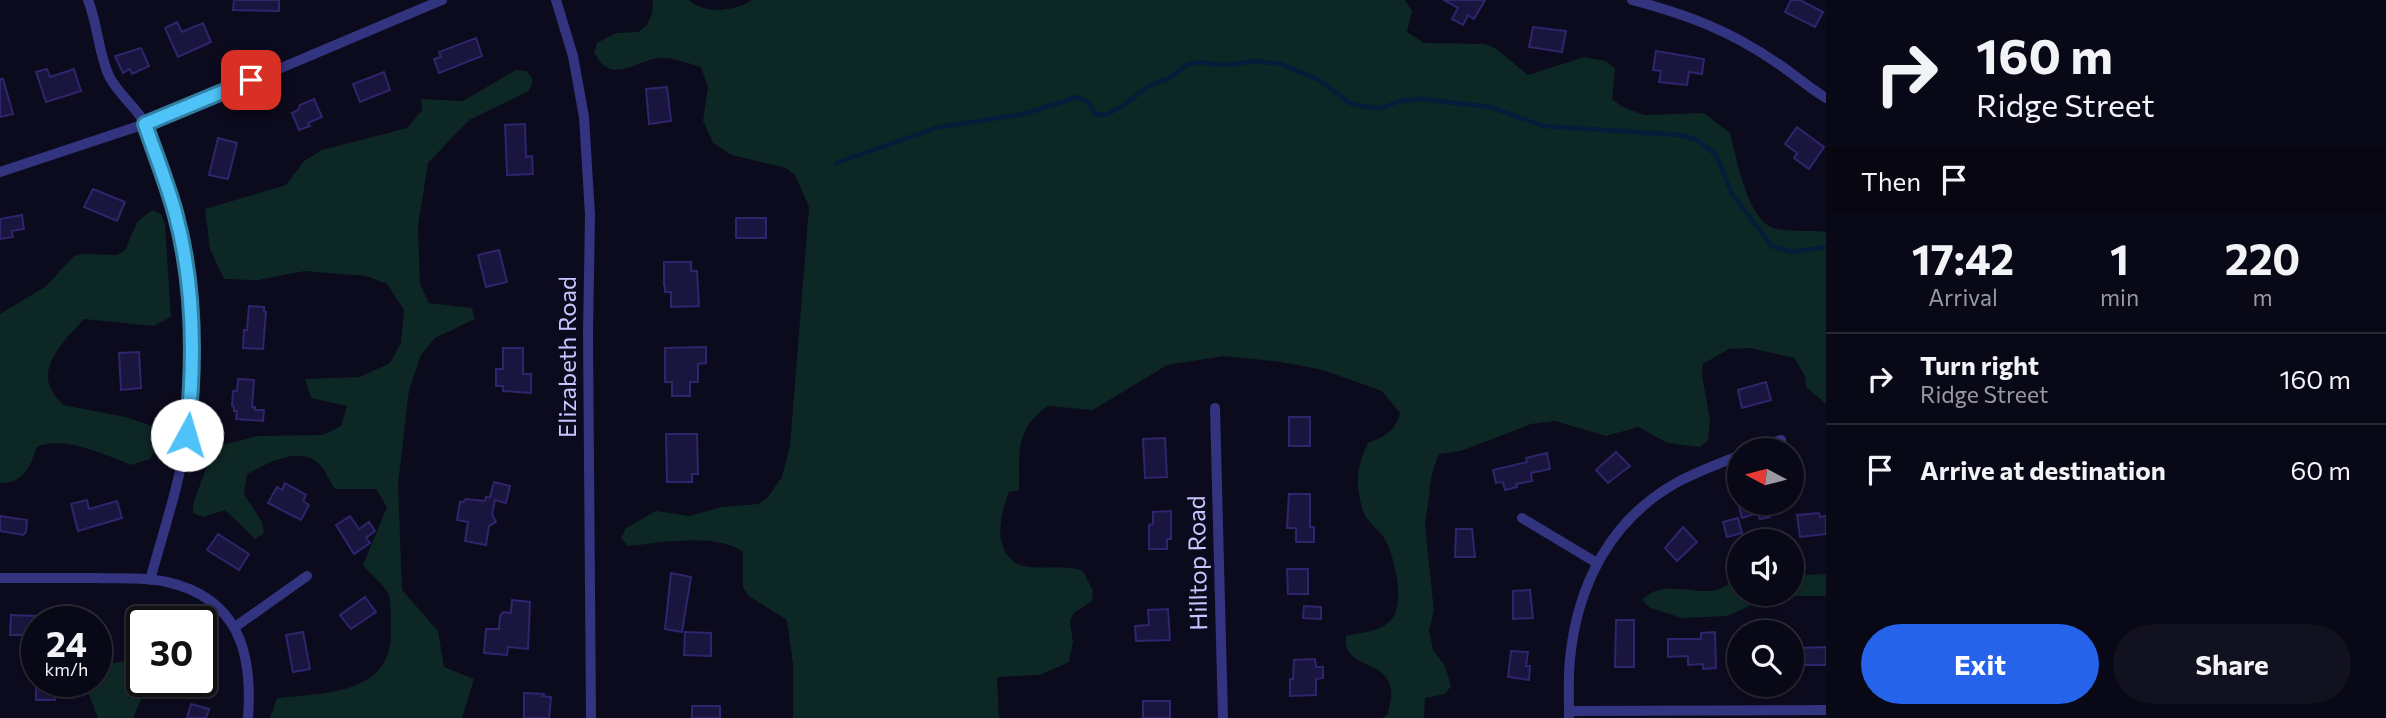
<!DOCTYPE html>
<html lang="en">
<head>
<meta charset="utf-8">
<style>
	body { margin:0; font-family:Commissioner,sans-serif; background:#12111f; color:#f1f3f6; height:100vh; display:flex; flex-direction:column; font-size:26px; white-space:nowrap }
	* { box-sizing:border-box; margin:0 }
	p { font-size:23px; color:#999aa1 }
	.icon { flex:none; width:38px; height:38px; fill:none; stroke:currentColor; stroke-width:2; stroke-linecap:round; stroke-linejoin:round }
	.map { position:relative; flex:1; overflow:hidden }
	.side { display:flex; flex-direction:column; background:#090816; width:560px }
	.side>* { flex:none }
	.guide { background:#090816; color:#f1f3f6; overflow:hidden }
	.needle { width:46px; rotate:277deg }
	.controls { position:absolute; left:1727px; top:438px; display:grid; gap:14px }
	.controls a { display:grid; place-items:center; width:77px; height:77px; border-radius:50%; background:#090816; box-shadow:0 2px 5px #0004,0 0 0 2px #292935; font-size:35px }
	.speed { position:absolute; left:21px; top:606px; display:flex; gap:14px; font-size:35px; font-weight:700; text-align:center }
	.speed>* { display:grid; place-content:center; width:91px; height:91px; border-radius:50%; background:#090816; box-shadow:0 2px 5px #0004,0 0 0 2px #292935; line-height:1 }
	.speed small { font-size:18px; font-weight:400 }
	.speed .limit { border:4px solid #111; border-radius:10px; background:#fff; color:#111 }
	.pin { position:absolute; display:grid; place-items:center; width:60px; height:60px; color:#fff; margin:-30px; border-radius:14px; box-shadow:0 4px 10px #0006 }
	.me { position:absolute; width:77px; margin:-38px; rotate:6deg; stroke-linejoin:round; filter:drop-shadow(0 0 5px #0008) }
	.turn { display:flex; align-items:center; gap:24px; height:147px; padding:0 35px; font-size:32px }
	.turn .icon { width:91px; height:91px; stroke-width:2.5 }
	.turn b { display:block; font-size:49px; line-height:60px }
	.then { display:flex; align-items:center; height:66px; padding:0 35px; background:#0003; gap:14px; font-size:26px }
	.eta { display:flex; justify-content:space-evenly; align-items:center; height:119px; text-align:center }
	.eta b { font-size:42px; font-weight:700; line-height:49px }
	.cta { display:flex; gap:14px; margin-top:auto; padding:14px 35px }
	.cta a { flex:1; height:80px; border-radius:42px; background:#2563eb; color:#fff; font-size:28px; font-weight:700; line-height:80px; text-align:center }
	.cta a+a { background:#12111f; color:#f1f3f6 }
	ul { padding:0; list-style:none }
	li { display:flex; align-items:center; gap:21px; height:91px; padding:0 35px; border-top:2px solid #292935 }
	li div { flex:1 }
	li b { display:block; font-size:26px }
	li em { font-style:normal }
	main { display:flex; flex:1; min-height:0 }
	.map>svg:first-child { display:block }
</style>
</head>
<body>
<main>
<div class="map">
<svg width="1826" height="718" viewBox="0 0 1826 718">
	<rect width="100%" height="100%" fill="#0c0a1d"/>
	<!-- green -->
	<path fill="#0d2724" d="M653 0H689C705 15 736 11 752 0H1405L1412 11 1407 32 1424 43 1485 44 1495 48 1528 75 1584 57 1606 61 1615 69 1612 99 1621 106 1644 115 1704 113 1730 133C1737 159 1747 221 1776 229 1792 232 1810 230 1826 232V404L1806 387 1805 376 1794 358 1750 348 1729 349 1703 364 1702 375 1710 420 1708 440 1700 447 1668 443 1638 427 1606 436 1555 421 1531 424 1461 451 1439 454 1432 473 1425 526 1434 611 1429 630 1433 650 1445 666 1451 686 1445 694 1425 698 1424 718H1382L1388 714C1389 706 1392 698 1391 690 1389 664 1354 667 1347 648 1345 644 1346 640 1346 636 1359 633 1377 632 1388 623 1407 609 1395 559 1386 541 1380 530 1367 523 1363 511 1355 483 1356 469 1368 443 1385 436 1395 432 1400 413L1382 391 1323 370 1281 362 1224 356 1167 365 1093 410 1048 406C1014 430 1020 452 1019 490L1009 492C1004 505 998 526 1001 540 1012 584 1050 559 1083 571L1093 591 1092 601 1074 613 1070 621 1073 642 1069 662 1040 675 997 677 999 718H793V664L787 620 749 596 743 587V552C716 532 660 543 628 546L621 538 626 528 656 511 689 516 722 507 758 504 767 498 782 477 790 446 809 207 795 175 786 168 732 155 713 143 703 121 708 87 701 67C689 64 675 58 663 58 640 56 611 89 594 52L597 43 616 33 638 32 647 25 652 14Z
		M516 70 527 71 533 80 529 91 469 120 428 163 418 226 420 284 429 303 472 308 475 319 435 338 421 355 409 390 398 484 402 590 438 631 444 667 474 679 462 718H270L277 698C323 693 393 695 391 631 390 621 392 602 388 593 382 583 370 574 363 565L387 507 376 489H335C330 482 326 471 320 465 300 444 267 464 247 474L244 494 262 522 264 533 255 539 225 510 203 517 193 513V504L214 447 258 436 323 435 341 426 347 406 311 398 305 379 360 377 390 363 401 343 404 310 387 284 366 276 305 271 258 280 224 279 210 249 205 209 286 185 304 161 322 150 407 128 422 110 421 99 463 101Z
		M152 210 161 214 165 225 171 317 153 326 84 319C69 336 40 362 50 387 52 393 58 399 63 405L126 417 157 428 160 439 150 459 131 465C107 455 62 435 37 447 30 467 24 483 0 483V314L45 287 74 256 84 254 117 255 125 250 137 222Z
		M1826 574V596H1772L1727 616 1682 618 1650 608 1642 600C1664 577 1694 597 1719 589 1726 586 1733 581 1739 578L1740 593H1792V576Z
		M127 661 136 664 142 670V681H146L147 686 133 718H98L86 687 88 681H96V671L105 664Z"/>
	<g fill="none" stroke-linecap="round" stroke-linejoin="round">
		<!-- stream -->
		<path stroke="#051c3a" stroke-width="4.5" d="M836 163 939 127 1024 114 1077 97 1088 102 1095 114 1106 115 1124 105 1150 85 1168 79 1188 64 1200 62 1224 65 1255 61 1281 64 1321 81 1348 102 1360 106 1381 108 1400 101 1421 99 1490 107 1543 126 1682 135 1697 140 1716 155 1732 194 1772 246 1792 252 1826 247"/>
	</g>
	<!-- building -->
	<path fill="#1a153f" stroke="#2e256c" stroke-width="2" d="M234 0H279V11L233 10Z
		M1444 0H1485L1474 19 1468 15 1463 25 1452 19 1458 8Z
		M1791 0H1800L1823 12 1815 27 1785 12Z
		M177 22 182 32 203 23 211 42 178 57 165 28Z
		M1533 27 1566 31 1562 52 1529 47Z
		M476 38 482 56 439 73 434 59 441 57 439 52Z
		M141 48 149 66 132 74 130 69 123 73 115 56Z
		M1656 51 1704 59 1702 74 1689 72 1687 85 1659 82 1661 71 1653 70Z
		M47 69 50 77 74 69 81 91 46 102 36 72Z
		M384 72 390 90 360 102 353 84Z
		M0 79H3L13 114 0 117Z
		M667 87 671 121 649 124 646 89Z
		M314 99 322 117 308 123 310 126 299 130 292 113 298 110 300 105Z
		M525 124 526 157 532 156 533 174 507 175 505 125Z
		M1797 127 1824 147 1809 169 1794 158 1797 153 1785 144Z
		M218 138 237 143 228 179 209 175Z
		M93 189 125 202 117 221 84 207Z
		M22 215 24 229 12 231 13 237 0 239V219Z
		M736 218H766V238H736Z
		M499 250 507 282 486 287 478 255Z
		M664 262H691V271H697L699 306 671 307V292H665V286H664Z
		M249 306 264 307V312H266L263 349 243 348 244 330H247Z
		M706 347V363L698 364V382H690V396H672V382H665V348Z
		M503 348H523V374H531V393L503 391V386H496V369H503Z
		M139 352 141 388 121 390 119 353Z
		M238 379 254 380 252 407H255V410H264L263 421 236 419 237 411H234V407L232 406 233 391H237Z
		M1766 382 1771 400 1742 408 1738 390Z
		M1289 417H1310V446H1289Z
		M666 434H697L698 474H692V482H667Z
		M1165 438 1167 477 1145 478 1143 439Z
		M1616 452 1630 466 1608 483 1596 470Z
		M1547 453 1550 469 1531 473 1532 481 1516 484 1517 487 1505 490 1503 482 1496 483 1493 470 1527 462 1526 458Z
		M494 482 510 486 506 503 495 500 492 514 496 522 489 526 486 545 465 541 468 522 457 520 460 502H463L466 499 485 501 486 497H490Z
		M285 483 306 495 303 501 309 505 301 520 268 503 277 487 282 490Z
		M1289 494H1310V527H1314V542H1296V528H1287Z
		M87 500 89 509 117 501 122 518 78 531 71 504Z
		M1738 502H1786V505L1768 510 1770 517 1760 519 1758 513 1742 518Z
		M1171 511V539H1167V549H1149V525L1153 524V512Z
		M1819 513 1820 517 1826 516V534L1800 537 1797 515Z
		M0 516 27 520 26 532 23 535 0 531Z
		M350 516 359 529 369 522 375 531 366 538 370 543 354 554 336 525Z
		M1738 518 1742 533 1727 537 1723 522Z
		M1683 527 1697 542 1677 561 1665 548Z
		M1456 529H1472L1475 557H1455Z
		M218 534 249 554 239 570 207 550Z
		M1287 569H1308V594H1288Z
		M671 573 691 577 682 632 665 629Z
		M1530 590 1533 618 1513 619V591Z
		M365 597 376 612 351 629 340 615Z
		M512 600 530 602 528 649 508 647 507 655 484 653 486 629H499L500 616 503 612 511 613Z
		M1304 606 1321 607V619L1303 618Z
		M1168 609 1170 640 1136 641 1135 626 1149 625 1148 610Z
		M11 615 35 616V635H10Z
		M1616 620H1634V667H1615Z
		M303 632 310 669 293 672 286 635Z
		M685 632 711 633V656L684 655Z
		M1715 632 1716 668 1703 669V664L1688 665V656L1668 657V639H1701V633Z
		M1826 647V665H1802L1801 648Z
		M1511 651 1528 652 1526 666H1530L1529 680 1508 677Z
		M1315 659 1316 667H1323V678L1316 679V695L1290 696V679H1293L1294 660Z
		M36 681H55V700H36Z
		M524 693 544 694 543 696 551 697 549 718H524Z
		M1143 701H1170V718H1143Z
		M191 704 209 709 206 718H187Z
		M692 706H720V718H692Z"/>
	<g fill="none" stroke-linecap="round" stroke-linejoin="round">
		<!-- street -->
		<path stroke="#32347f" stroke-width="10" d="M88 0C98 25 98 52 109 76 118 94 135 106 145 123 154 141 159 164 165 184 192 263 201 353 187 436 179 485 163 533 150 580
			M556 0 573 56 584 117 590 215 588 333 591 718
			M1632 0C1688 15 1729 30 1777 63 1794 74 1809 88 1826 98
			M0 172 160 119 442 0
			M1215 408 1223 718
			M1750 450 1781 440
			M1522 518 1597 563
			M0 578C32 578 65 578 97 578 120 579 144 577 167 582 238 598 253 652 248 718
			M235 627 307 576
			M1569 711 1826 710
			M1569 718C1569 699 1568 678 1570 659 1577 586 1610 520 1676 483 1696 472 1719 464 1740 455"/>
	</g>
	<g fill="none" stroke-linecap="round" stroke-linejoin="round">
		<defs>
			<path id="route" d="M187 435C195 362 195 287 176 216 168 185 155 154 145 124L251 80"/>
		</defs>
		<!-- route casing -->
		<use href="#route" stroke="#337fa1" stroke-width="18"/>
		<!-- route -->
		<use href="#route" stroke="#4fc3f7" stroke-width="12"/>
	</g>
	<g text-anchor="middle" stroke-width="7" stroke-linejoin="round" paint-order="stroke">
		<!-- street labels -->
		<g font-size="24" fill="#c8c6ff" stroke="#0c0a1d">
			<text transform="translate(568 357) rotate(-90)" y="8">Elizabeth Road</text>
			<text transform="translate(1198 563) rotate(-91)" y="8">Hilltop Road</text>
		</g>
	</g>
</svg>
<div class="controls">
<a><svg class="needle" viewBox="-14 -14 28 28"><path d="M0-13l5 13h-10z" fill="#e53935"/><path d="M0 13l5-13h-10z" fill="#999aa1"/></svg></a>
<a><svg class="icon" aria-label="sound" viewBox="0 0 24 24"><path d="M4 9h4l5-4v14l-5-4H4zM17 9q2 3 0 6"/></svg></a>
<a><svg class="icon" aria-label="search" viewBox="0 0 24 24"><circle cx="10" cy="10" r="6"/><path d="M15 15l6 6"/></svg></a>
</div>
<div class="speed"><div>24<small>km/h</small></div><div class="limit">30</div></div>
<div class="pin" style="left:251px;top:80px;background:#d93025"><svg class="icon" aria-label="arrive" viewBox="0 0 24 24"><path d="M6 21V4h12l-3 4 3 4H6"/></svg></div>
<svg class="me" style="left:187px;top:435px" viewBox="-20 -20 40 40"><circle r="19" fill="#fff"/><path d="M0-13L10 11 0 6-10 11z" fill="#4fc3f7"/></svg>
</div>
<section class="side">
<div class="guide">
<div class="turn"><svg class="icon" aria-label="right" viewBox="0 0 24 24"><path d="M7 20v-9h11M14 6l5 5-5 5"/></svg><div><b>160 m</b>Ridge Street</div></div>
<div class="then">Then<svg class="icon" aria-label="arrive" viewBox="0 0 24 24"><path d="M6 21V4h12l-3 4 3 4H6"/></svg></div>
</div>
<div class="eta">
<div><b>17:42</b><p>Arrival</p></div>
<div><b>1</b><p>min</p></div>
<div><b>220</b><p>m</p></div>
</div>
<ul>
<li><svg class="icon" aria-label="right" viewBox="0 0 24 24"><path d="M7 20v-9h11M14 6l5 5-5 5"/></svg><div><b>Turn right</b><p>Ridge Street</p></div><em>160 m</em></li>
<li><svg class="icon" aria-label="arrive" viewBox="0 0 24 24"><path d="M6 21V4h12l-3 4 3 4H6"/></svg><div><b>Arrive at destination</b></div><em>60 m</em></li>
</ul>
<div class="cta"><a>Exit</a><a>Share</a></div>
</section>
</main>
</body>
</html>
